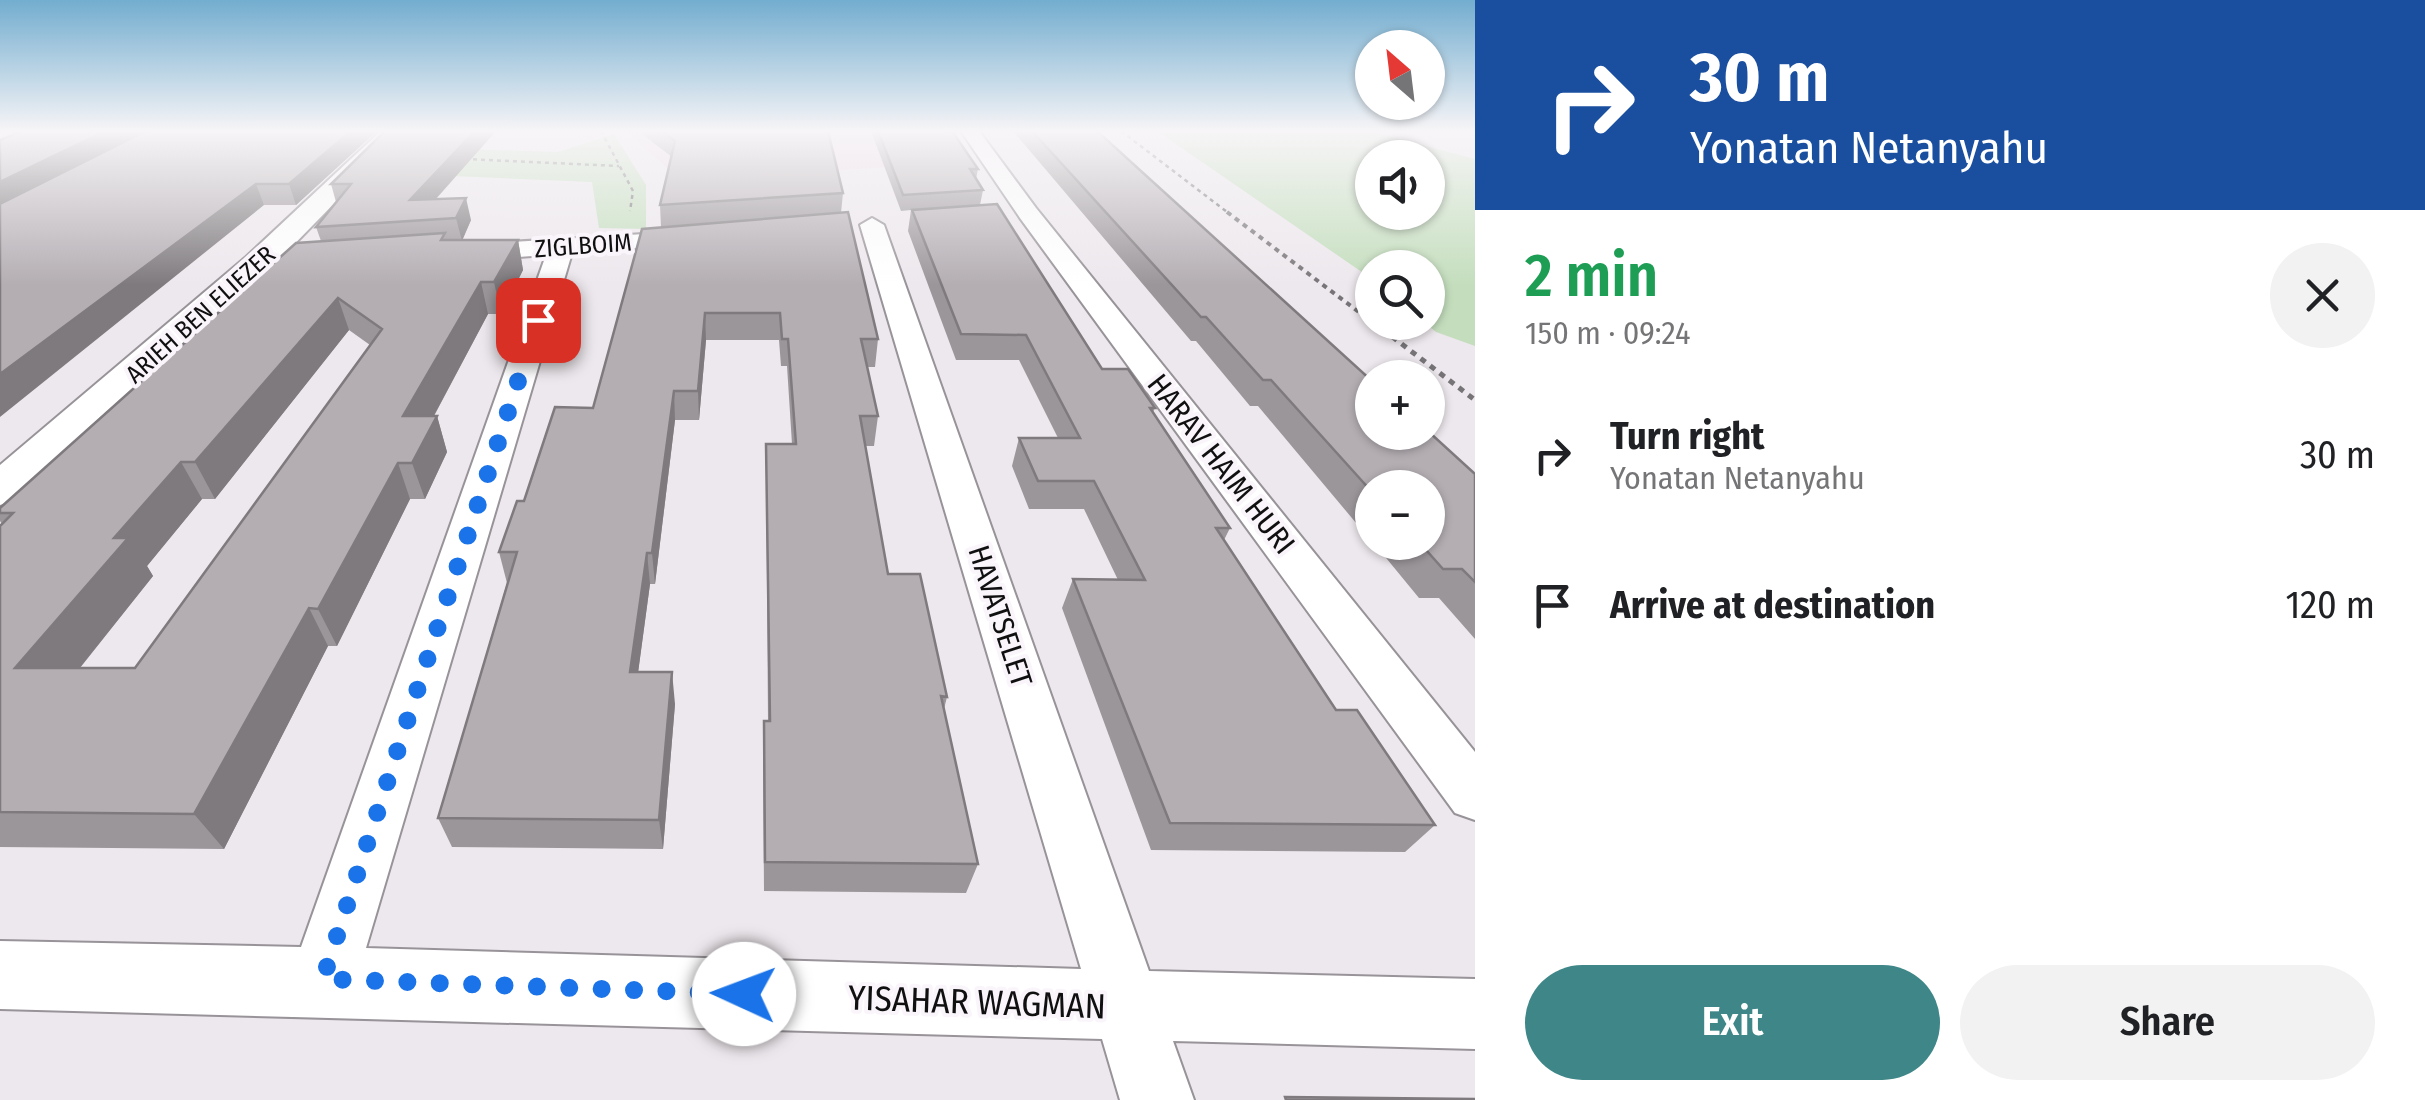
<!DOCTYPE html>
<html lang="en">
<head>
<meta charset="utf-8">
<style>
	body { margin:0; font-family:"Fira Sans Condensed",sans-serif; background:#f2f2f2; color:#202124; height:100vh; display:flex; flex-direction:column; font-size:38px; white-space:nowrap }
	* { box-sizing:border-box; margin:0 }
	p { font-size:32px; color:#757577 }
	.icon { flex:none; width:55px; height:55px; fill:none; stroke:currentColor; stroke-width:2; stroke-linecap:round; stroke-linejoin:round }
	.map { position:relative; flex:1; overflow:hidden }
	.sheet { display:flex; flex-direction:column; background:#fff; width:950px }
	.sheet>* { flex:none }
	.top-card { background:#1a4fa0; color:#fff; overflow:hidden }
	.needle { width:65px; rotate:332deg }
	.controls { position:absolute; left:1355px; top:30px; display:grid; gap:20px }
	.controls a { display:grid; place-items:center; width:90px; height:90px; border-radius:50%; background:#fff; box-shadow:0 2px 8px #0004; font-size:50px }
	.pin { position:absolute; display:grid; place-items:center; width:85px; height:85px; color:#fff; margin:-42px; border-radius:20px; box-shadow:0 5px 15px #0006 }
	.me { position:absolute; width:110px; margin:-55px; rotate:272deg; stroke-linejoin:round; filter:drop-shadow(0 0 8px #0008) }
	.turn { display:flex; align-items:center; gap:35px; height:210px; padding:0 50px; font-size:45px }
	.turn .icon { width:130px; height:130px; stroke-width:2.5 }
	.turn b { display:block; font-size:70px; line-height:85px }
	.round { display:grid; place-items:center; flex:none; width:105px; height:105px; border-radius:52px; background:#f2f2f2 }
	.overview { display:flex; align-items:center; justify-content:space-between; height:170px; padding:0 50px }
	h1 { font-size:60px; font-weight:600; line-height:75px; color:#1e9e55 }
	.primary-button { display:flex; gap:20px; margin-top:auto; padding:20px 50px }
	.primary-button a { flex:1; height:115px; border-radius:60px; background:#3e8687; color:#fff; font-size:40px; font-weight:600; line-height:115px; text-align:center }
	.primary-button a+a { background:#f2f2f2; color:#202124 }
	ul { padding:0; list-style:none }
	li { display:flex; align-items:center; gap:30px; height:150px; padding:0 50px }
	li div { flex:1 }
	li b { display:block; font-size:38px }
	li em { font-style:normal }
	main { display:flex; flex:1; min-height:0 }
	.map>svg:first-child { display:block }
</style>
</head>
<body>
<main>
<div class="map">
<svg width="1475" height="1100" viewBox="0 0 1475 1100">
	<rect width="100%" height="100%" fill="#ede8ed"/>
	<!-- education -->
	<path fill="#edd9e7" d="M626 131H954L974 162 807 172 686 185Z"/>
	<!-- green -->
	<path fill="#c4debd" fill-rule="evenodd" d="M1157 131H1369L1475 159V346L1436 332 1425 323 1428 268H1372V279ZM1372 158H1428V212H1372Z
		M614 134 646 185V229L599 228 592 182 452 176 390 147 558 152Z"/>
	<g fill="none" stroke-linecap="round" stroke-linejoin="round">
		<defs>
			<path id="minor" d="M961 131H979L1036 208 1475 752V820L1455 813 1020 218Z
				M872 218 884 225 1149 971 1475 979V1049L1173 1041 1194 1100H1120L1102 1039 0 1009V941L301 947 546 255 460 261 447 253 460 245 694 231 703 233 706 238 703 243 572 253 366 948 1081 969 860 225Z"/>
			<path id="tertiary" d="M381 131H405L268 271 17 500 0 505V465L246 257Z"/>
		</defs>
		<!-- minor casing -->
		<use href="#minor" stroke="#989398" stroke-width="4"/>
		<!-- tertiary casing -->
		<use href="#tertiary" stroke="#989398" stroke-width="4"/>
		<!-- path-far2 -->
		<path stroke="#767476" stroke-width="2.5" stroke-dasharray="4 4" stroke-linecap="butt" d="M601 131 633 191 630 211
			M1121 131 1231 215
			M465 159 619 166"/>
		<!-- path-far1 -->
		<path stroke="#767476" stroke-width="4" stroke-dasharray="5 5" stroke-linecap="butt" d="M1227 212 1368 319"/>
		<!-- path -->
		<path stroke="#767476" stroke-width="5" stroke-dasharray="6 6" stroke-linecap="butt" d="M1365 316 1372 322
			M1373 322 1475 400"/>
		<!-- minor -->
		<use href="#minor" fill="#fff" fill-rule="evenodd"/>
		<!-- tertiary -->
		<use href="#tertiary" fill="#fff" fill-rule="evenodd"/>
	</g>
	<!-- wall -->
	<path fill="#9b969a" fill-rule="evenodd" d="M22 131H377L296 205H264Z
		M385 131H496L436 199 471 220 462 240H518L523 270 501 314H488L434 416H437L447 452 425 499H410L337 646H328L224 849 0 847V526L2 524 0 521V508L321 241 316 227 336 202 331 184ZM349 330 370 345 135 668H80L153 576 147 566 202 499H215Z
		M638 131H828L843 193 841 213 878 339 875 367H867L878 416 874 446H865L888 574 947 697 944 709 978 864 966 893 764 891 763 752 764 721H768L766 444H792L787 366H781L779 340H706L699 420H675L655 584H650L638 672 675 704 663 849 452 847 438 818 507 583 499 552 524 501 593 408 661 227 660 205 672 157Z
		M871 131H952L978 169 976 179 983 190 980 205 1102 369 1155 408 1153 412 1230 528 1224 540 1336 710 1435 825 1405 852 1151 850 1062 608 1073 579 1118 580 1084 509H1029L1012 466 1019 438H1058L1019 360H956L908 231 911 210 901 211Z
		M1013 131H1097L1475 474V639L1439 598H1419L1373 542H1428L1372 488V542L1258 406H1250L1196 341H1191Z"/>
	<!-- shaded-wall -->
	<path fill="#7e7a7d" d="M105 131H151L0 210V182Z
		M351 131H377L296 205 289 184Z
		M475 131H496L415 222 410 200Z
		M256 184 264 205 0 417V374Z
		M466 198 471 220 462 241 456 218Z
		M518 240 523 270 501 314 494 282Z
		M481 282 488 314 415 451 403 416Z
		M338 298 349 330 215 499 195 462Z
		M705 313 706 340 699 420 698 391Z
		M674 391 675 420 655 584 652 553Z
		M437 416 447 452 425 499 412 463Z
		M181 462 202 499 147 566 153 576 50 705 15 668 114 538Z
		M398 463 410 499 337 646 318 609Z
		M647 553 650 584 634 703 630 672Z
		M309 608 328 646 224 849 194 814Z
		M672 672 675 704 663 849 659 820Z"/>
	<!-- building -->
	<path fill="#b4aeb3" stroke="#7e7a7d" stroke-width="2.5" fill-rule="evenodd" d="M22 131H105L0 182V140Z
		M146 131H351L289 184H256L0 374V204Z
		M385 131H475L410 200 466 198 456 218 316 227 351 184H331Z
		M662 131H828L843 193 660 205 675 141Z
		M878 131H952L978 169H970L983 190 903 195Z
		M1032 131H1097L1372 381V432H1428V431L1475 474V582L1462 569H1443L1419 542H1428V488H1372V492L1271 380H1263L1206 317H1201Z
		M997 204 1102 369H1128L1155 408H1150L1230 528H1216L1336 710H1357L1435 825 1170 823 1073 579 1145 580 1094 481H1038L1019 438H1080L1026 335 961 334 912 210Z
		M848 212 878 339H861L878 416H860L888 574H920L947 697 941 696 978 864 765 862 764 721H770L766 444H796L788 339H782L780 313H705L698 391H674L652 553H647L630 672H672L659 820 438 818 517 552H499L517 501H524L555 407 593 408 642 229Z
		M445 233 441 240H518L494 282H481L403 416H437L412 463H398L318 609 309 608 194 814 0 812V526L13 513H0V508L296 243ZM338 298 382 329 135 668H15L128 538H114L181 462H195Z
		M1285 1097 1475 1099V1100H1286Z"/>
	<!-- sky -->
	<linearGradient id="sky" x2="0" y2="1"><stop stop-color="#73adcf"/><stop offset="0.46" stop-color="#f7f5f7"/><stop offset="1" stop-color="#f7f5f7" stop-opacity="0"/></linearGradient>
	<rect width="1475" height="285" fill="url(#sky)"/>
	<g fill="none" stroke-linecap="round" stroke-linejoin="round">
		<!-- route -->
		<path stroke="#1a73e8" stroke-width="18" stroke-dasharray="0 32.4" d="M538 320 323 979 744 994"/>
	</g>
	<g text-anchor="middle" stroke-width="8" stroke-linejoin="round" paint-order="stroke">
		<!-- far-street labels -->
		<g font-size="25" fill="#111011" stroke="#faf5fa">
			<text transform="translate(583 245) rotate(-4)" y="9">ZIGLBOIM</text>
			<text transform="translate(200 314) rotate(-42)" y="9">ARIEH BEN ELIEZER</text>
		</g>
		<!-- street labels -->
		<g font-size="30" fill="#111011" stroke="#faf5fa">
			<text transform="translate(1221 464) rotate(52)" y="10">HARAV HAIM HURI</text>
			<text transform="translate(1000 616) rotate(72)" y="10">HAVATSELET</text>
		</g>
		<!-- near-street labels -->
		<g font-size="35" fill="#111011" stroke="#faf5fa">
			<text transform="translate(977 1002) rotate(2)" y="12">YISAHAR WAGMAN</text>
		</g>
	</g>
</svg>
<div class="controls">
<a><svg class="needle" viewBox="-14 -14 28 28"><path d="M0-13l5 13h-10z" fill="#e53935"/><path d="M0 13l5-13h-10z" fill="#757577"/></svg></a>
<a><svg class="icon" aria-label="sound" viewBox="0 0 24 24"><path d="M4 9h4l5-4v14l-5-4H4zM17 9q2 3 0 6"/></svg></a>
<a><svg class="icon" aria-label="search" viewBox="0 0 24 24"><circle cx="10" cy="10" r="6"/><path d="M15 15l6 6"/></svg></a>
<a>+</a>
<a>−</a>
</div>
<div class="pin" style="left:538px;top:320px;background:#d93025"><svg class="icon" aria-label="arrive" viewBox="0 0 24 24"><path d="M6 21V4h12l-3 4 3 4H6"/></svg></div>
<svg class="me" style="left:744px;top:994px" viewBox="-20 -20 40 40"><circle r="19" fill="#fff"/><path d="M0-13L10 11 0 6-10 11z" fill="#1a73e8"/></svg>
</div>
<section class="sheet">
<div class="top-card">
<div class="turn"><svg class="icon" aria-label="right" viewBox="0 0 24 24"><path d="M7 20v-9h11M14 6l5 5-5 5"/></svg><div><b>30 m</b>Yonatan Netanyahu</div></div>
</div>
<div class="overview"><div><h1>2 min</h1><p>150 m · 09:24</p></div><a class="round"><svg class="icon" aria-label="close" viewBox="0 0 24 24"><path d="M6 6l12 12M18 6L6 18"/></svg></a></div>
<ul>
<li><svg class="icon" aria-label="right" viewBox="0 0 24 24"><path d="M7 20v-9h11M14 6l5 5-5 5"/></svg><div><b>Turn right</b><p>Yonatan Netanyahu</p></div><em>30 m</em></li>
<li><svg class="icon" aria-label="arrive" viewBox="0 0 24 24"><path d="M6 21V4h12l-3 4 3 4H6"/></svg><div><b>Arrive at destination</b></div><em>120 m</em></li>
</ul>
<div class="primary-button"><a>Exit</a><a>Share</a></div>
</section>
</main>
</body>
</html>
